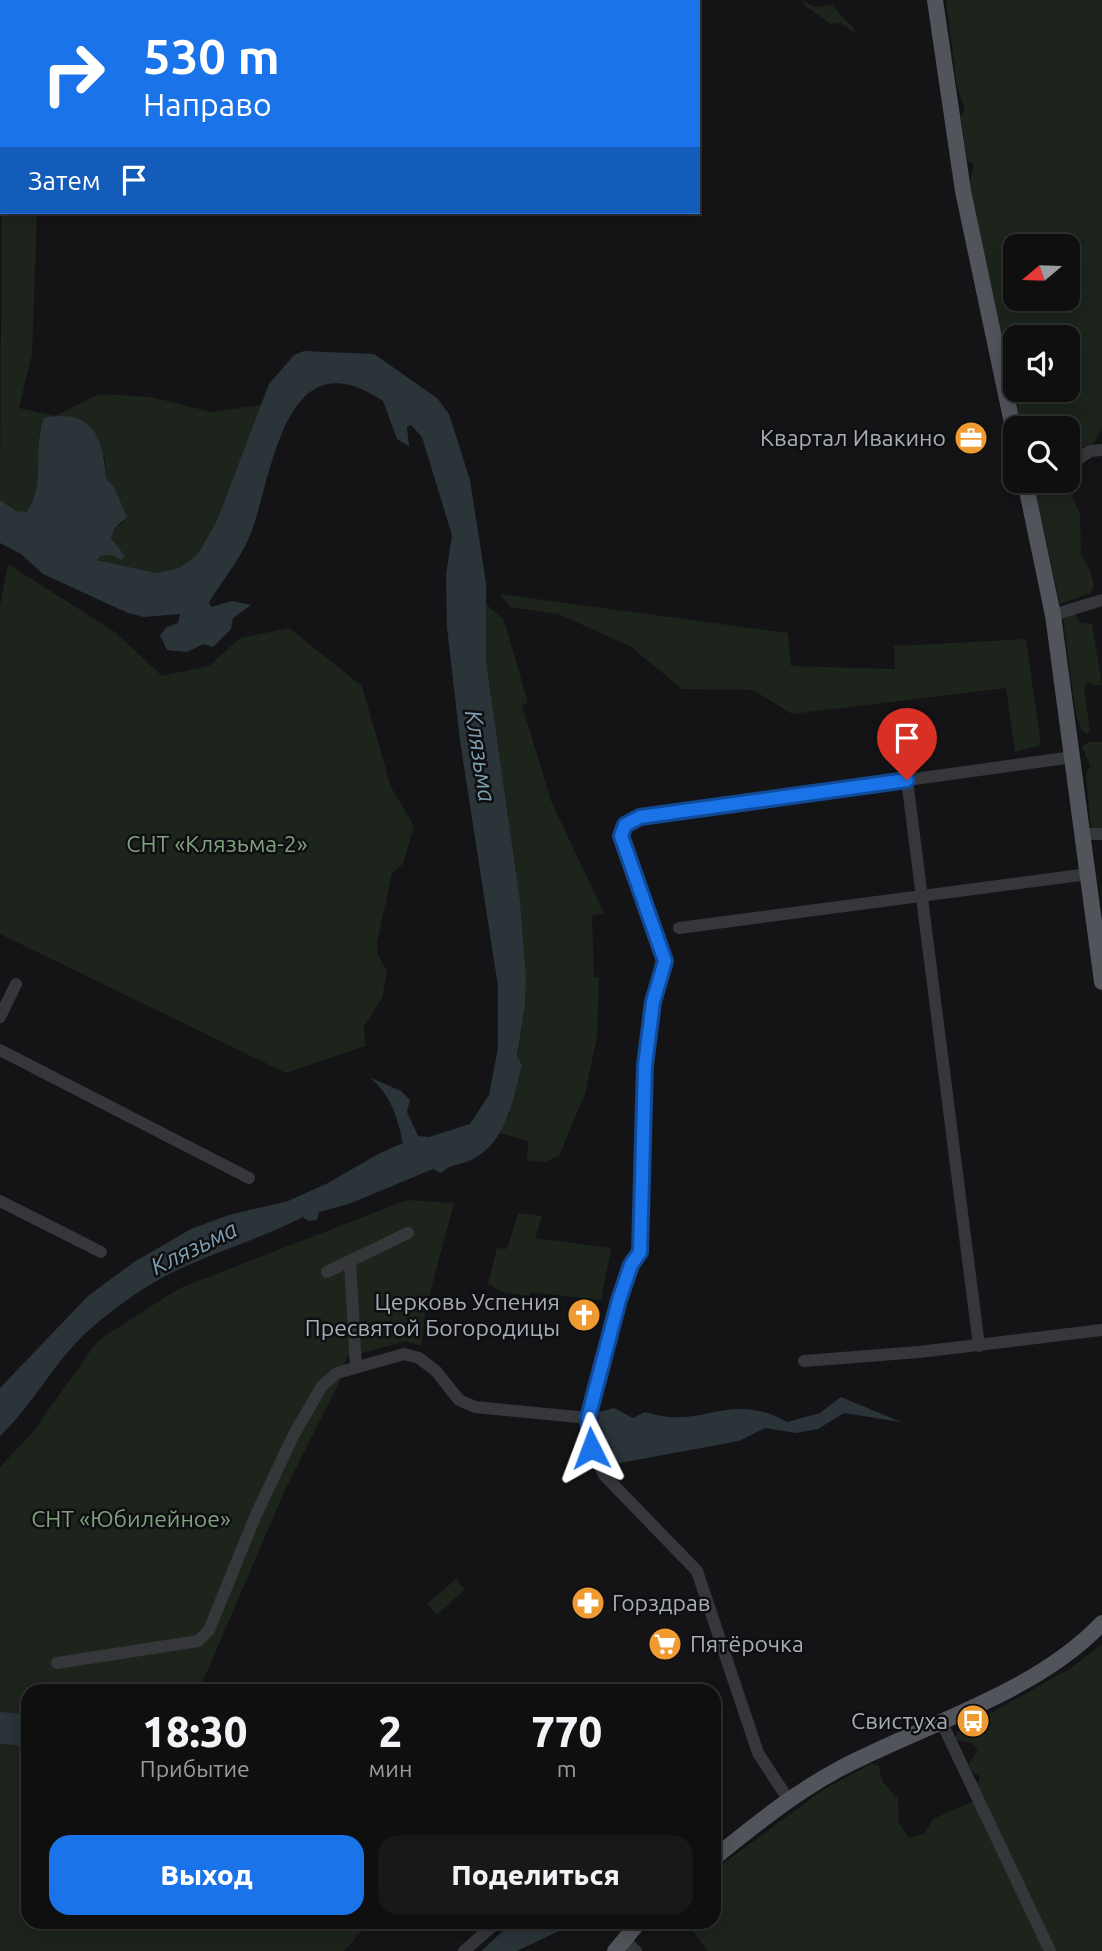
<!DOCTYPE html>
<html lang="ru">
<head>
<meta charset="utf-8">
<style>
	body { margin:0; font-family:Ubuntu,sans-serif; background:#181819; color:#f1f3f6; height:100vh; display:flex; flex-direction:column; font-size:26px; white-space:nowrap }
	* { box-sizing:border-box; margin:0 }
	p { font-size:23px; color:#9b9c9f }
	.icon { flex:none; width:38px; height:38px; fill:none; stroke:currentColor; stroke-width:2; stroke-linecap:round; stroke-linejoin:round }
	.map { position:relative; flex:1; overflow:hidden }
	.panel { position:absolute; left:21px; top:1684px; width:700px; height:245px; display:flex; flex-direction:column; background:#0f0f10; border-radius:21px; box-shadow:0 4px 18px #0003,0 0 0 2px #2f2f30 }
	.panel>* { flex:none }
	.banner { position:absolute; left:0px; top:0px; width:700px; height:214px; box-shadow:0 4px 18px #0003,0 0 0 2px #2f2f30; background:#1a73e8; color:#fff; overflow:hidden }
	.needle { width:46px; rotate:251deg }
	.buttons { position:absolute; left:1003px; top:234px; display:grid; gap:14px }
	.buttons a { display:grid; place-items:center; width:77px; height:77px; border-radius:14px; background:#0f0f10; box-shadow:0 4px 18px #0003,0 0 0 2px #2f2f30; font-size:35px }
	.pin { position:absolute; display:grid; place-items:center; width:60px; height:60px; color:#fff; margin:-72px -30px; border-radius:50% 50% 50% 0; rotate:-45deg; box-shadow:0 0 7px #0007 }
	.pin .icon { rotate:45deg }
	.me { position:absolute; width:77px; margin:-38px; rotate:357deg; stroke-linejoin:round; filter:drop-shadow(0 0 5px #0008) }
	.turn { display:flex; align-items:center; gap:24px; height:147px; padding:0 28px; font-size:32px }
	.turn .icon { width:91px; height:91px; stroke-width:2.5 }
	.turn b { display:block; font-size:49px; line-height:60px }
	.then { display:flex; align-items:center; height:66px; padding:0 28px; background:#0003; gap:14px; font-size:26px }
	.eta { display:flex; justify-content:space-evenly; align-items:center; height:119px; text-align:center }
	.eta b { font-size:42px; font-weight:800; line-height:49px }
	.cta { display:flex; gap:14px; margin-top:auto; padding:14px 28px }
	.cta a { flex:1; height:80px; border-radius:21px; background:#1a73e8; color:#fff; font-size:28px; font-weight:800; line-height:80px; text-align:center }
	.cta a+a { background:#181819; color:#f1f3f6 }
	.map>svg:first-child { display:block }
</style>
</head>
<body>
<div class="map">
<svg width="1102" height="1951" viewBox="0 0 1102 1951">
	<rect width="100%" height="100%" fill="#141416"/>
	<!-- green -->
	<path fill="#1c241c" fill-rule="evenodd" d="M801 0 815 7 832 5 855 30 853 32 841 23 831 24 804 5Z
		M946 0H1102V428L1094 443 1068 452V429H1022L969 185 974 165 967 160 961 117 965 109 957 87ZM1015 247H1068V299H1015ZM1015 338H1068V390H1015Z
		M2 153V212H37L32 354 19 408 55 416 99 394 151 397 211 412 262 405 218 518 198 554 179 568 157 573 97 560 101 556 112 555 121 560 124 556 111 538 115 528 124 522 114 487 106 479 105 457 40 427C37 455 44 488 26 512L16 511 0 500Z
		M1033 481H1067L1080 515 1081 555 1090 570 1094 585 1091 593 1060 604Z
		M8 564 115 632 162 676 209 666 240 638 289 628 362 686 391 787 414 826 403 864 392 873 377 943 378 955 387 971 382 998 364 1026 365 1046 286 1073 0 934V606Z
		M499 594 788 633 791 666 895 669 894 646 1026 639 1041 745 1015 752 1006 688 792 714 753 690 682 689 630 646 558 614 510 607Z
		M485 603 504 620 528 703 522 705 551 801 604 913 592 916 594 977H599L597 1037 585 1094 559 1156 545 1162 527 1160 528 1141 499 1133 509 1116 525 1005 526 975 520 901 486 661Z
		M1074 613 1081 623 1092 624 1102 685 1093 686 1090 682 1084 687 1090 731 1087 734 1081 729 1076 715 1063 618Z
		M1089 742H1102V830L1091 829 1086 774 1090 766 1082 746Z
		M407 1200 454 1203 425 1312 421 1346 406 1341 347 1357 340 1381 286 1488 199 1690H28V1922H370L344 1951H0V1467L32 1433 97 1342 114 1330 180 1288Z
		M518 1213 542 1216 535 1238 611 1248 601 1300 531 1292 530 1296 505 1293 488 1284 497 1248 507 1249Z
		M456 1579 465 1589 437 1615 427 1604Z
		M1102 1644V1951H708L685 1922H714V1870L824 1789 871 1764 879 1766 882 1781 898 1799 899 1823 909 1838 925 1833 933 1819 974 1801 980 1776 972 1772 969 1764 978 1749 972 1743 955 1740 957 1732 1071 1668Z"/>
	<!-- water -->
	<path fill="#2a3439" d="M304 351 374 354 437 398 449 414 470 480 486 583V661L520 901 526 975 525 1005 517 1056 522 1065C513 1099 507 1143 471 1160 460 1165 450 1164 441 1173L433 1169 349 1204 319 1212 317 1220 308 1221 303 1217C264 1237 224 1249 184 1267 151 1281 117 1306 90 1329 55 1360 34 1404 0 1436V1388L88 1296 134 1262 191 1229 229 1215 288 1201 328 1183 380 1153 403 1143C397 1116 392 1098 371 1078L401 1091 410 1100 407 1112 418 1136 429 1137 470 1124 489 1095 498 1048V986L460 741 447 627 446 575 452 535 422 437 411 425 407 427 409 446 397 439 383 401C285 335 274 470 251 533 242 557 223 580 209 602L211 607 232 601 251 605 233 618 231 629 213 647 203 644 187 652 167 650 160 635 167 627 178 623 180 614 144 617 128 613 43 574 21 554 0 543V500L16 511 26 512C47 485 32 448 44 418 93 408 103 437 106 479L114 487 127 517 115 528 111 538 125 556 121 560 112 555 101 556 97 560 157 573 179 568 198 554 218 518 269 384 294 355Z
		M841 1397 901 1422 844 1413 818 1429 796 1433 765 1428 739 1441 609 1465C599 1448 595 1432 599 1412L614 1408 633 1418 645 1412C703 1431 728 1389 787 1422L820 1413Z
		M0 1712 28 1714V1746L0 1744Z
		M513 1922H578L517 1951H481Z"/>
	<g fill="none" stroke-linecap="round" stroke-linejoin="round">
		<!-- minor -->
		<path stroke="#35373b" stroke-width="12" d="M1068 466 1090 451 1102 450
			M1053 615 1102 600
			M907 780 979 1346
			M1083 834H1102
			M679 928 1088 874
			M0 1017 16 984
			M0 1050 249 1178
			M0 1201 101 1252
			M350 1261 356 1367
			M327 1272 408 1233
			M804 1361 919 1352 1102 1330
			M57 1663 198 1641 209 1630 255 1517 294 1434 322 1386 337 1373 404 1354 419 1358 436 1371 459 1400 475 1407 588 1418
			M941 1721 1050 1951
			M788 1799 758 1753 697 1571 604 1475 591 1448 588 1418 619 1300 631 1265 640 1252 645 1065 653 1002 665 961 621 836 625 825 640 817 1073 757
			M624 1940 636 1951
			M464 1951 497 1922"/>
		<!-- major -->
		<path stroke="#51545a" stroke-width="16" d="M935 0 963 191 1015 437
			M1025 481 1053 615 1102 982
			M714 1858C755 1825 794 1793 841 1768 925 1724 1036 1693 1102 1623
			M615 1951 639 1922"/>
	</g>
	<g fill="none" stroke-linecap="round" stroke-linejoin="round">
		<defs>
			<path id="route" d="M591 1448 588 1418 619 1300 631 1265 640 1252 645 1065 653 1002 665 961 621 836 625 825 640 817 907 780"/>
		</defs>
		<!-- route casing -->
		<use href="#route" stroke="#114b97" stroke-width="18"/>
		<!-- route -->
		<use href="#route" stroke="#1a73e8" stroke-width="12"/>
	</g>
	<!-- icons -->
	<defs>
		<symbol id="office-disc" viewBox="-11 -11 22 22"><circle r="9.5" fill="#f09b32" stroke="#0f0f11"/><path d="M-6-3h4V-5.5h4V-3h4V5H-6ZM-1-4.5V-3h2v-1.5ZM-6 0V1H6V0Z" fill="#fff"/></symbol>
		<symbol id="church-disc" viewBox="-11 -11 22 22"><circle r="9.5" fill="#f09b32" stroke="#0f0f11"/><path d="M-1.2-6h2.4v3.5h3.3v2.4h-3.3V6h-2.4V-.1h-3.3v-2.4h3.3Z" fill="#fff"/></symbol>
		<symbol id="pharmacy-disc" viewBox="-11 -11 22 22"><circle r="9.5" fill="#f09b32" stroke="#0f0f11"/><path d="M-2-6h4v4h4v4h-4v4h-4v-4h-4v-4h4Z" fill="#fff"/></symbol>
		<symbol id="supermarket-disc" viewBox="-11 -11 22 22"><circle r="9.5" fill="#f09b32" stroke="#0f0f11"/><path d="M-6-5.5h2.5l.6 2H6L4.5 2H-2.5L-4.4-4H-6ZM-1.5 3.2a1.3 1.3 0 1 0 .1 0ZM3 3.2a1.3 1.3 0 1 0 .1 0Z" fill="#fff"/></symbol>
		<symbol id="bus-disc" viewBox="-11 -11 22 22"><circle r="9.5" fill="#f09b32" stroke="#0f0f11"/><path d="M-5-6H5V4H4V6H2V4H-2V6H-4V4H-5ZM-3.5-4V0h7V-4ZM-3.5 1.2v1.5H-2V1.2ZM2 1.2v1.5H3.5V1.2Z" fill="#fff"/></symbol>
	</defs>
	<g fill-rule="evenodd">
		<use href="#office-disc" x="952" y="419" width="38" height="38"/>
		<use href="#church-disc" x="565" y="1296" width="38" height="38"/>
		<use href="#pharmacy-disc" x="569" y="1584" width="38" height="38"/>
		<use href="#supermarket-disc" x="646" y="1625" width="38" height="38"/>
		<use href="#bus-disc" x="954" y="1702" width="38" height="38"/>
	</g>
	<g text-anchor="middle" stroke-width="5" stroke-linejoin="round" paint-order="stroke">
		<!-- poi labels -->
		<g font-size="23" fill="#a6adb6" stroke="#0f0f11" text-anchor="end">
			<text x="946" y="446">Квартал Ивакино</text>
			<text x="560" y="1310">Церковь Успения<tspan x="560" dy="26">Пресвятой Богородицы</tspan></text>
			<text x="612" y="1611" text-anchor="start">Горздрав</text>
			<text x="690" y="1652" text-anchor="start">Пятёрочка</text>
			<text x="948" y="1729">Свистуха</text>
		</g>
		<!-- park labels -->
		<g font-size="23" fill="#7fa17d" stroke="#0f0f11">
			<text x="217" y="852">СНТ «Клязьма-2»</text>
			<text x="131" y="1527">СНТ «Юбилейное»</text>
		</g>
		<!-- water labels -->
		<g font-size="24" font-style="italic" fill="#7d9eb1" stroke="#0f0f11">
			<text transform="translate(480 756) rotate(81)" y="8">Клязьма</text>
			<text transform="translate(194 1248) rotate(-26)" y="8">Клязьма</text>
		</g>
	</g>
</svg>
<div class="buttons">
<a><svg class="needle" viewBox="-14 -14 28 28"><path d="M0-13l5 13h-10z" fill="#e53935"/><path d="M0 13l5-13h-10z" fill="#9b9c9f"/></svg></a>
<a><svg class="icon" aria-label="sound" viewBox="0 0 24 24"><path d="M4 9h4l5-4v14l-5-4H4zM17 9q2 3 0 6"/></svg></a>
<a><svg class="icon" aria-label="search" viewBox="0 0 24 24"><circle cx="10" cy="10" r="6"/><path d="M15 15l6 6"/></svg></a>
</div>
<div class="pin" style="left:907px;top:780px;background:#d93025"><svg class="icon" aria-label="arrive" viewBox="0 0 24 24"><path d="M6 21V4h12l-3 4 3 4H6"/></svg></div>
<svg class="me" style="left:591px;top:1448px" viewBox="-20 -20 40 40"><path d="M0-17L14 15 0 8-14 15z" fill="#1a73e8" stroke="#fff" stroke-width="4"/></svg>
<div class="banner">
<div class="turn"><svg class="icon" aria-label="right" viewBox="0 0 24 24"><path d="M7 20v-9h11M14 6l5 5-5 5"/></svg><div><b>530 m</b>Направо</div></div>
<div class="then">Затем<svg class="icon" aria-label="arrive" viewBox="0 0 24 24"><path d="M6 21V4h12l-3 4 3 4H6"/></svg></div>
</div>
<section class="panel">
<div class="eta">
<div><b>18:30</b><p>Прибытие</p></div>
<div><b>2</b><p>мин</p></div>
<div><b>770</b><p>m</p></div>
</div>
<div class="cta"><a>Выход</a><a>Поделиться</a></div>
</section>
</div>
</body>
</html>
